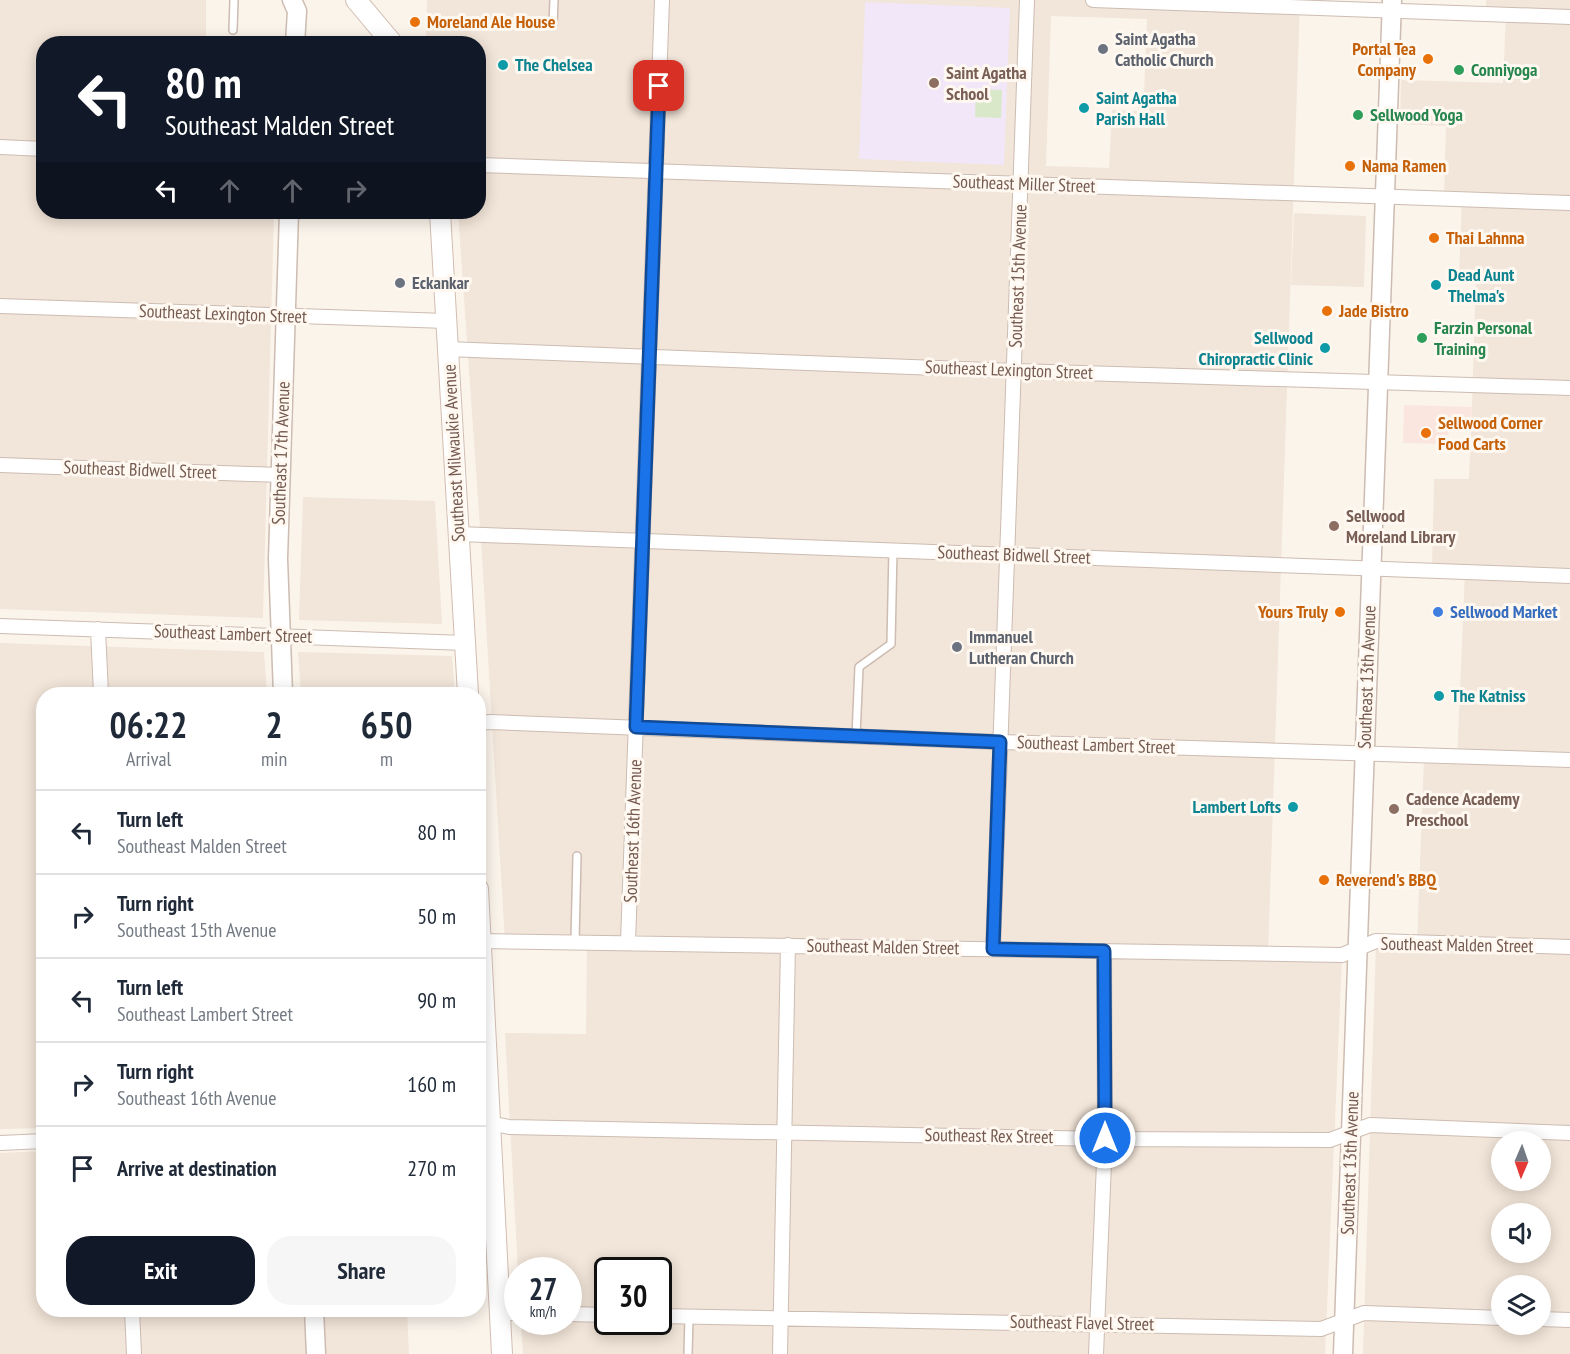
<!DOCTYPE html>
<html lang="en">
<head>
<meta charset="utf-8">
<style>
	body { margin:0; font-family:"PT Sans Narrow",sans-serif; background:#f6f6f7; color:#1f2937; height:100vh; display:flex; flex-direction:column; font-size:22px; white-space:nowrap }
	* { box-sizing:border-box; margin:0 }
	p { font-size:20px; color:#747a83 }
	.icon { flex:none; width:33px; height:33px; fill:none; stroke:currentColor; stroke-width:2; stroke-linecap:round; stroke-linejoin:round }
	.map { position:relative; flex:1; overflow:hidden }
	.drawer { position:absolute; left:36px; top:687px; width:450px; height:630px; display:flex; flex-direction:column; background:#fff; border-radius:24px; box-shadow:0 3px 15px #0003 }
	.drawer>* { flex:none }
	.top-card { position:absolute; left:36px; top:36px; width:450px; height:183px; border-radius:24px; box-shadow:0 3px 15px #0003; background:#111827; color:#fff; overflow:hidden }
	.needle { width:39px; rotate:182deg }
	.controls { position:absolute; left:1491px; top:1131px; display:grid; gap:12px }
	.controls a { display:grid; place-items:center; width:60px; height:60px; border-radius:50%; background:#fff; box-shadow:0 3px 15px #0003; font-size:30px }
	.speed { position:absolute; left:504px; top:1257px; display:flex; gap:12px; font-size:30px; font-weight:700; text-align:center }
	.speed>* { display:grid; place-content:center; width:78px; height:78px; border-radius:50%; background:#fff; box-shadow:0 3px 15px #0003; line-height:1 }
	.speed small { font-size:15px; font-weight:400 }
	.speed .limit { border:3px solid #111; border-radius:9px; background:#fff; color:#111 }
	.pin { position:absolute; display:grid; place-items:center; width:51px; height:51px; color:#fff; margin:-26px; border-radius:12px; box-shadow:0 3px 9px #0006 }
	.me { position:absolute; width:66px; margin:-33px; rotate:0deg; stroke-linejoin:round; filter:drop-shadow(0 0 4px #0008) }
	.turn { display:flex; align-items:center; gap:21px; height:126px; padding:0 30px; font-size:27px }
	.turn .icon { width:78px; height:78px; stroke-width:2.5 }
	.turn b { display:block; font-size:42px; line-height:51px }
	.lanes { display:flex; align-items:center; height:57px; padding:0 30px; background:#0003; justify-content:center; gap:30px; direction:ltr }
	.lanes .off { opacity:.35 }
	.eta { display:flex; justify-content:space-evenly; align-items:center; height:102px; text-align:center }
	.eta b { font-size:36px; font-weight:700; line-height:42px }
	.button { display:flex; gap:12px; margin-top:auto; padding:12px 30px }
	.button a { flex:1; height:69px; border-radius:24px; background:#111827; color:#fff; font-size:24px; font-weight:700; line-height:69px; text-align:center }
	.button a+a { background:#f6f6f7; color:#1f2937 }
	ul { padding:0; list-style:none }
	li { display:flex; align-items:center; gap:18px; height:84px; padding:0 30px; border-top:2px solid #e0e1e3 }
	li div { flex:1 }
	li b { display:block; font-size:22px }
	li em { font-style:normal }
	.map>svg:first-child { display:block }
</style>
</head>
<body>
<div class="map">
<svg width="1570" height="1354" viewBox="0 0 1570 1354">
	<rect width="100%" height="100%" fill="#fbf4eb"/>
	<!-- residential -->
	<path fill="#f2e5d9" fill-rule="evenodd" d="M0 0H206V43L44 44V212H274L263 618 0 609Z
		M427 0H1300L1268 955 1342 957 1325 1354H523L521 1322H568V1270H518L505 1033 586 1034 587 944 505 942 482 556 458 212H478V44H426ZM1051 16 1147 19 1144 94H1139L1138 111 1112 110 1109 168 1046 166ZM608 1270H658V1322H608Z
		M1486 0H1570V1354H1363L1376 943 1417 944 1424 758 1457 759 1465 573 1432 572 1434 479H1469L1472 407 1476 277 1459 276 1462 200 1444 199 1446 126 1400 124 1401 80 1503 83 1506 16 1486 15ZM1502 1142H1540V1180H1502ZM1502 1214H1540V1252H1502ZM1502 1286H1540V1324H1502Z
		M1294 213 1366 216 1364 287 1291 285Z
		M303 497 435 501 442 624 299 620Z
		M0 643 264 652 267 694H44L43 1128 0 1129Z
		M298 652 452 656 455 694H301Z
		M43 1151 44 1310H407L409 1354H0V1153Z"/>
	<!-- commercial -->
	<path fill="#fae6df" d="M1404 405 1472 407 1471 423H1449L1448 444 1403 443Z"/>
	<!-- education -->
	<path fill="#f1e7f8" d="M865 2 1010 8 1004 165 859 159Z"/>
	<!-- green -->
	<path fill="#d8e8c9" d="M976 89 1002 90 1001 118 975 117Z"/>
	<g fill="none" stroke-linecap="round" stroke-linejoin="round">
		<defs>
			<path id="service" d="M553 25 554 0
				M233 30 234 0
				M856 736 859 667 891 644 893 550
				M575 941 577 856
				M688 1354 689 1317"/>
			<path id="minor" d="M1093 0 1570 17
				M0 147 44 149
				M478 165 1570 203
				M0 306 447 321
				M448 349 1015 371 1570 388
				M0 465 279 475
				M459 534 1570 576
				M0 626 465 643
				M98 629 101 694
				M478 723 490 722 1000 742 1570 760
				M481 941 1342 955 1376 941 1570 947
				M628 942 662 0
				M993 949 1027 0
				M478 1121 509 1127 1105 1139 1330 1140 1370 1125 1570 1133
				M0 1143 44 1141
				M132 1310 134 1354
				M500 1313H518
				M568 1314 608 1315
				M658 1316 1321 1329 1364 1313 1502 1318
				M1540 1319 1570 1320
				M780 1354 788 945
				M1096 1354 1105 1139 1104 951"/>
			<path id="tertiary" d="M292 0 297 11 295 44
				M283 694 278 559 289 212
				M314 1310 316 1354
				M1343 1354 1392 0"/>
			<path id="secondary" d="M356 0 393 44
				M440 212 468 694
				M478 889 502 1354"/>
		</defs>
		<!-- service casing -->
		<use href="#service" stroke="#cdbcb1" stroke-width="10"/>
		<!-- minor casing -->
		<use href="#minor" stroke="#cdbcb1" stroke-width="16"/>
		<!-- tertiary casing -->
		<use href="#tertiary" stroke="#cdbcb1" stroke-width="21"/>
		<!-- secondary casing -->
		<use href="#secondary" stroke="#d2bdb1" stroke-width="22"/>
		<!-- service -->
		<use href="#service" stroke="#fff" stroke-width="7"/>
		<!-- minor -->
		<use href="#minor" stroke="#fff" stroke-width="14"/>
		<!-- tertiary -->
		<use href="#tertiary" stroke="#fff" stroke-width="18"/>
		<!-- secondary -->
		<use href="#secondary" stroke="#fff" stroke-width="20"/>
	</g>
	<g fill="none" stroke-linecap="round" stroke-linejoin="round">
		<defs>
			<path id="route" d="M659 86 636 727 1000 742 993 949 1104 951 1105 1138"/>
		</defs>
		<!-- route casing -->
		<use href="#route" stroke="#114b97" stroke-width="15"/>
		<!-- route -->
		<use href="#route" stroke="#1a73e8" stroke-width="10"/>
	</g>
	<!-- markers -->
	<g fill="#e8710a" stroke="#fef8f1" stroke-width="2">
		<circle cx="415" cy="22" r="6"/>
		<circle cx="1428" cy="59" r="6"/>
		<circle cx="1350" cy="166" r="6"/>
		<circle cx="1434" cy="238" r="6"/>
		<circle cx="1327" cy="311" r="6"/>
		<circle cx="1426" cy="433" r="6"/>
		<circle cx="1340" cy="612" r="6"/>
		<circle cx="1324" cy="880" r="6"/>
	</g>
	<g fill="#6b7280" stroke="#fef8f1" stroke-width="2">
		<circle cx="1103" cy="49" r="6"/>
		<circle cx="400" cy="283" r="6"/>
		<circle cx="957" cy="647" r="6"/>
	</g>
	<g fill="#0f9aa8" stroke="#fef8f1" stroke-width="2">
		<circle cx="503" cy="65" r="6"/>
		<circle cx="1084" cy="108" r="6"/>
		<circle cx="1436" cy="285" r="6"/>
		<circle cx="1325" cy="348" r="6"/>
		<circle cx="1439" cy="696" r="6"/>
		<circle cx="1293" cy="807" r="6"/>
	</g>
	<g fill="#2e9e5b" stroke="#fef8f1" stroke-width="2">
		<circle cx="1459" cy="70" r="6"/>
		<circle cx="1358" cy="115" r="6"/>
		<circle cx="1422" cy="338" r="6"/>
	</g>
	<g fill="#8d6e63" stroke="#fef8f1" stroke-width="2">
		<circle cx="934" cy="83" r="6"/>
		<circle cx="1334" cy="526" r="6"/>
		<circle cx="1394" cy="809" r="6"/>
	</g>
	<circle fill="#3f7fe0" stroke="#fef8f1" stroke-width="2" cx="1438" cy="612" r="6"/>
	<g text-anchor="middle" stroke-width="6" stroke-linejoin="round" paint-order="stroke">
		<!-- food labels -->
		<g font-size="18" font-weight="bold" fill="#c56008" stroke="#fef8f1" text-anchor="start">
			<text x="427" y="28">Moreland Ale House</text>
			<text x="1416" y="55" text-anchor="end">Portal Tea<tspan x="1416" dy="21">Company</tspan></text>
			<text x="1362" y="172">Nama Ramen</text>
			<text x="1446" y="244">Thai Lahnna</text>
			<text x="1339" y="317">Jade Bistro</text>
			<text x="1438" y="429">Sellwood Corner<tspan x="1438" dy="21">Food Carts</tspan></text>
			<text x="1328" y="618" text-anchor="end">Yours Truly</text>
			<text x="1336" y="886">Reverend's BBQ</text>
		</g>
		<!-- worship labels -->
		<g font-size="18" font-weight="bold" fill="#5b616d" stroke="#fef8f1" text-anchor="start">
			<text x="1115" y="45">Saint Agatha<tspan x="1115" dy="21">Catholic Church</tspan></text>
			<text x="412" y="289">Eckankar</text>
			<text x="969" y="643">Immanuel<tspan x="969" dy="21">Lutheran Church</tspan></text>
		</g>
		<!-- culture labels -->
		<g font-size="18" font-weight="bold" fill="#0d838f" stroke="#fef8f1" text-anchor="start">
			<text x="515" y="71">The Chelsea</text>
			<text x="1096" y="104">Saint Agatha<tspan x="1096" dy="21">Parish Hall</tspan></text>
			<text x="1448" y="281">Dead Aunt<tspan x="1448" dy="21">Thelma's</tspan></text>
			<text x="1313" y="344" text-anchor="end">Sellwood<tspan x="1313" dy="21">Chiropractic Clinic</tspan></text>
			<text x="1451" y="702">The Katniss</text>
			<text x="1281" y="813" text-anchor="end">Lambert Lofts</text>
		</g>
		<!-- leisure labels -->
		<g font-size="18" font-weight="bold" fill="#27864d" stroke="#fef8f1" text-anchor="start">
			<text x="1471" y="76">Conniyoga</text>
			<text x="1370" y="121">Sellwood Yoga</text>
			<text x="1434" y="334">Farzin Personal<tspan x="1434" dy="21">Training</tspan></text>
		</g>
		<!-- education labels -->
		<g font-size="18" font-weight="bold" fill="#785e54" stroke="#fef8f1" text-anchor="start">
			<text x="946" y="79">Saint Agatha<tspan x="946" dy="21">School</tspan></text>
			<text x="1346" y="522">Sellwood<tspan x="1346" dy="21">Moreland Library</tspan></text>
			<text x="1406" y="805">Cadence Academy<tspan x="1406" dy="21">Preschool</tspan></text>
		</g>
		<!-- street labels -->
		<g font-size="18" fill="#755a4f" stroke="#fef8f1">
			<text transform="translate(1024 184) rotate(2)" y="6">Southeast Miller Street</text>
			<text transform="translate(1018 276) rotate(-88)" y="6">Southeast 15th Avenue</text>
			<text transform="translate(223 314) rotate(2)" y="6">Southeast Lexington Street</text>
			<text transform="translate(1009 370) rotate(2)" y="6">Southeast Lexington Street</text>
			<text transform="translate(281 453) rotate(-88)" y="6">Southeast 17th Avenue</text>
			<text transform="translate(454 453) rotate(-93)" y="6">Southeast Milwaukie Avenue</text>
			<text transform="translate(140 470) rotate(2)" y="6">Southeast Bidwell Street</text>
			<text transform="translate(1014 555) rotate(2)" y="6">Southeast Bidwell Street</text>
			<text transform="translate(233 634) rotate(2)" y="6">Southeast Lambert Street</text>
			<text transform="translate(1367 677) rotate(-88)" y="6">Southeast 13th Avenue</text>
			<text transform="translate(1096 745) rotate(2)" y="6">Southeast Lambert Street</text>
			<text transform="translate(633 831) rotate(-88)" y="6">Southeast 16th Avenue</text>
			<text transform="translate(1457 945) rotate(1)" y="6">Southeast Malden Street</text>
			<text transform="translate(883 947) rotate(1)" y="6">Southeast Malden Street</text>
			<text transform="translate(989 1136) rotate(1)" y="6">Southeast Rex Street</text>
			<text transform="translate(1350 1163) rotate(-88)" y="6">Southeast 13th Avenue</text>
			<text transform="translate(1082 1323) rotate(1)" y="6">Southeast Flavel Street</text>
		</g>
		<!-- shop labels -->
		<g font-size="18" font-weight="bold" fill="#366cbe" stroke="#fef8f1" text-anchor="start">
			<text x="1450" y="618">Sellwood Market</text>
		</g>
	</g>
</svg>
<div class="controls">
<a><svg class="needle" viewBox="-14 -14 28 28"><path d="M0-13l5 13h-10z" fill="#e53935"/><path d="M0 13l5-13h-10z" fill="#747a83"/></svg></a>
<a><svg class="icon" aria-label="sound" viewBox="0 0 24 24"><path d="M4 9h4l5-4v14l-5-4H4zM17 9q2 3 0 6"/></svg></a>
<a><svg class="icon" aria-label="layers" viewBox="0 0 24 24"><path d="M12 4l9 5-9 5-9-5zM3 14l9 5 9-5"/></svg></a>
</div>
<div class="speed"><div>27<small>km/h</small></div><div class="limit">30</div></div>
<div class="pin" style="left:659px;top:86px;background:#d93025"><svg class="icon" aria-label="arrive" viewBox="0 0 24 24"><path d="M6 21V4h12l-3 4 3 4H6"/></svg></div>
<svg class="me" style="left:1105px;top:1138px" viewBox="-20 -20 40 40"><circle r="17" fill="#1a73e8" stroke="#fff" stroke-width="3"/><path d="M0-11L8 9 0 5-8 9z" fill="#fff"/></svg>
<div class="top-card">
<div class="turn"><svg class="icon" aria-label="left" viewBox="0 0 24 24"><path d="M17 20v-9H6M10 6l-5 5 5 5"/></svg><div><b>80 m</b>Southeast Malden Street</div></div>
<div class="lanes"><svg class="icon" aria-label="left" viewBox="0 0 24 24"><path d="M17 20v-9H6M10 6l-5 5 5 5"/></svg><svg class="icon off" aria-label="ahead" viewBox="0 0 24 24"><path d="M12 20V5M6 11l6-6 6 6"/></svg><svg class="icon off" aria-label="ahead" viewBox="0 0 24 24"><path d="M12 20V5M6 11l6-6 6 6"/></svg><svg class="icon off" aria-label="right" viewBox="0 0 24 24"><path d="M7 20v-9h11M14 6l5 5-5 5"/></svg></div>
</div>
<section class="drawer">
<div class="eta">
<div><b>06:22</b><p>Arrival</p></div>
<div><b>2</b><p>min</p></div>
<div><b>650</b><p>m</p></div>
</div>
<ul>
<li><svg class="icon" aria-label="left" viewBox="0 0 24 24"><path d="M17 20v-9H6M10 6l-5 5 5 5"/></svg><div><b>Turn left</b><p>Southeast Malden Street</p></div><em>80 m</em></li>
<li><svg class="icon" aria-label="right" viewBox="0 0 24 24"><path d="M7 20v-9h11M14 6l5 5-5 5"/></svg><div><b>Turn right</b><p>Southeast 15th Avenue</p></div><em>50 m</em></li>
<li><svg class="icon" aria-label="left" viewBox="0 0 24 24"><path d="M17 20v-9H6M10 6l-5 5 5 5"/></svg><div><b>Turn left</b><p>Southeast Lambert Street</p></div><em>90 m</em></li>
<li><svg class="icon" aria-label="right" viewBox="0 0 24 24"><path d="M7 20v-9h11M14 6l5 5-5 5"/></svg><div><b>Turn right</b><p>Southeast 16th Avenue</p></div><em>160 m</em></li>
<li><svg class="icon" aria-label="arrive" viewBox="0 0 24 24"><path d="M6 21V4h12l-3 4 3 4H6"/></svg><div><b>Arrive at destination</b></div><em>270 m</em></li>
</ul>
<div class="button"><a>Exit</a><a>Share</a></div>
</section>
</div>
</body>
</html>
